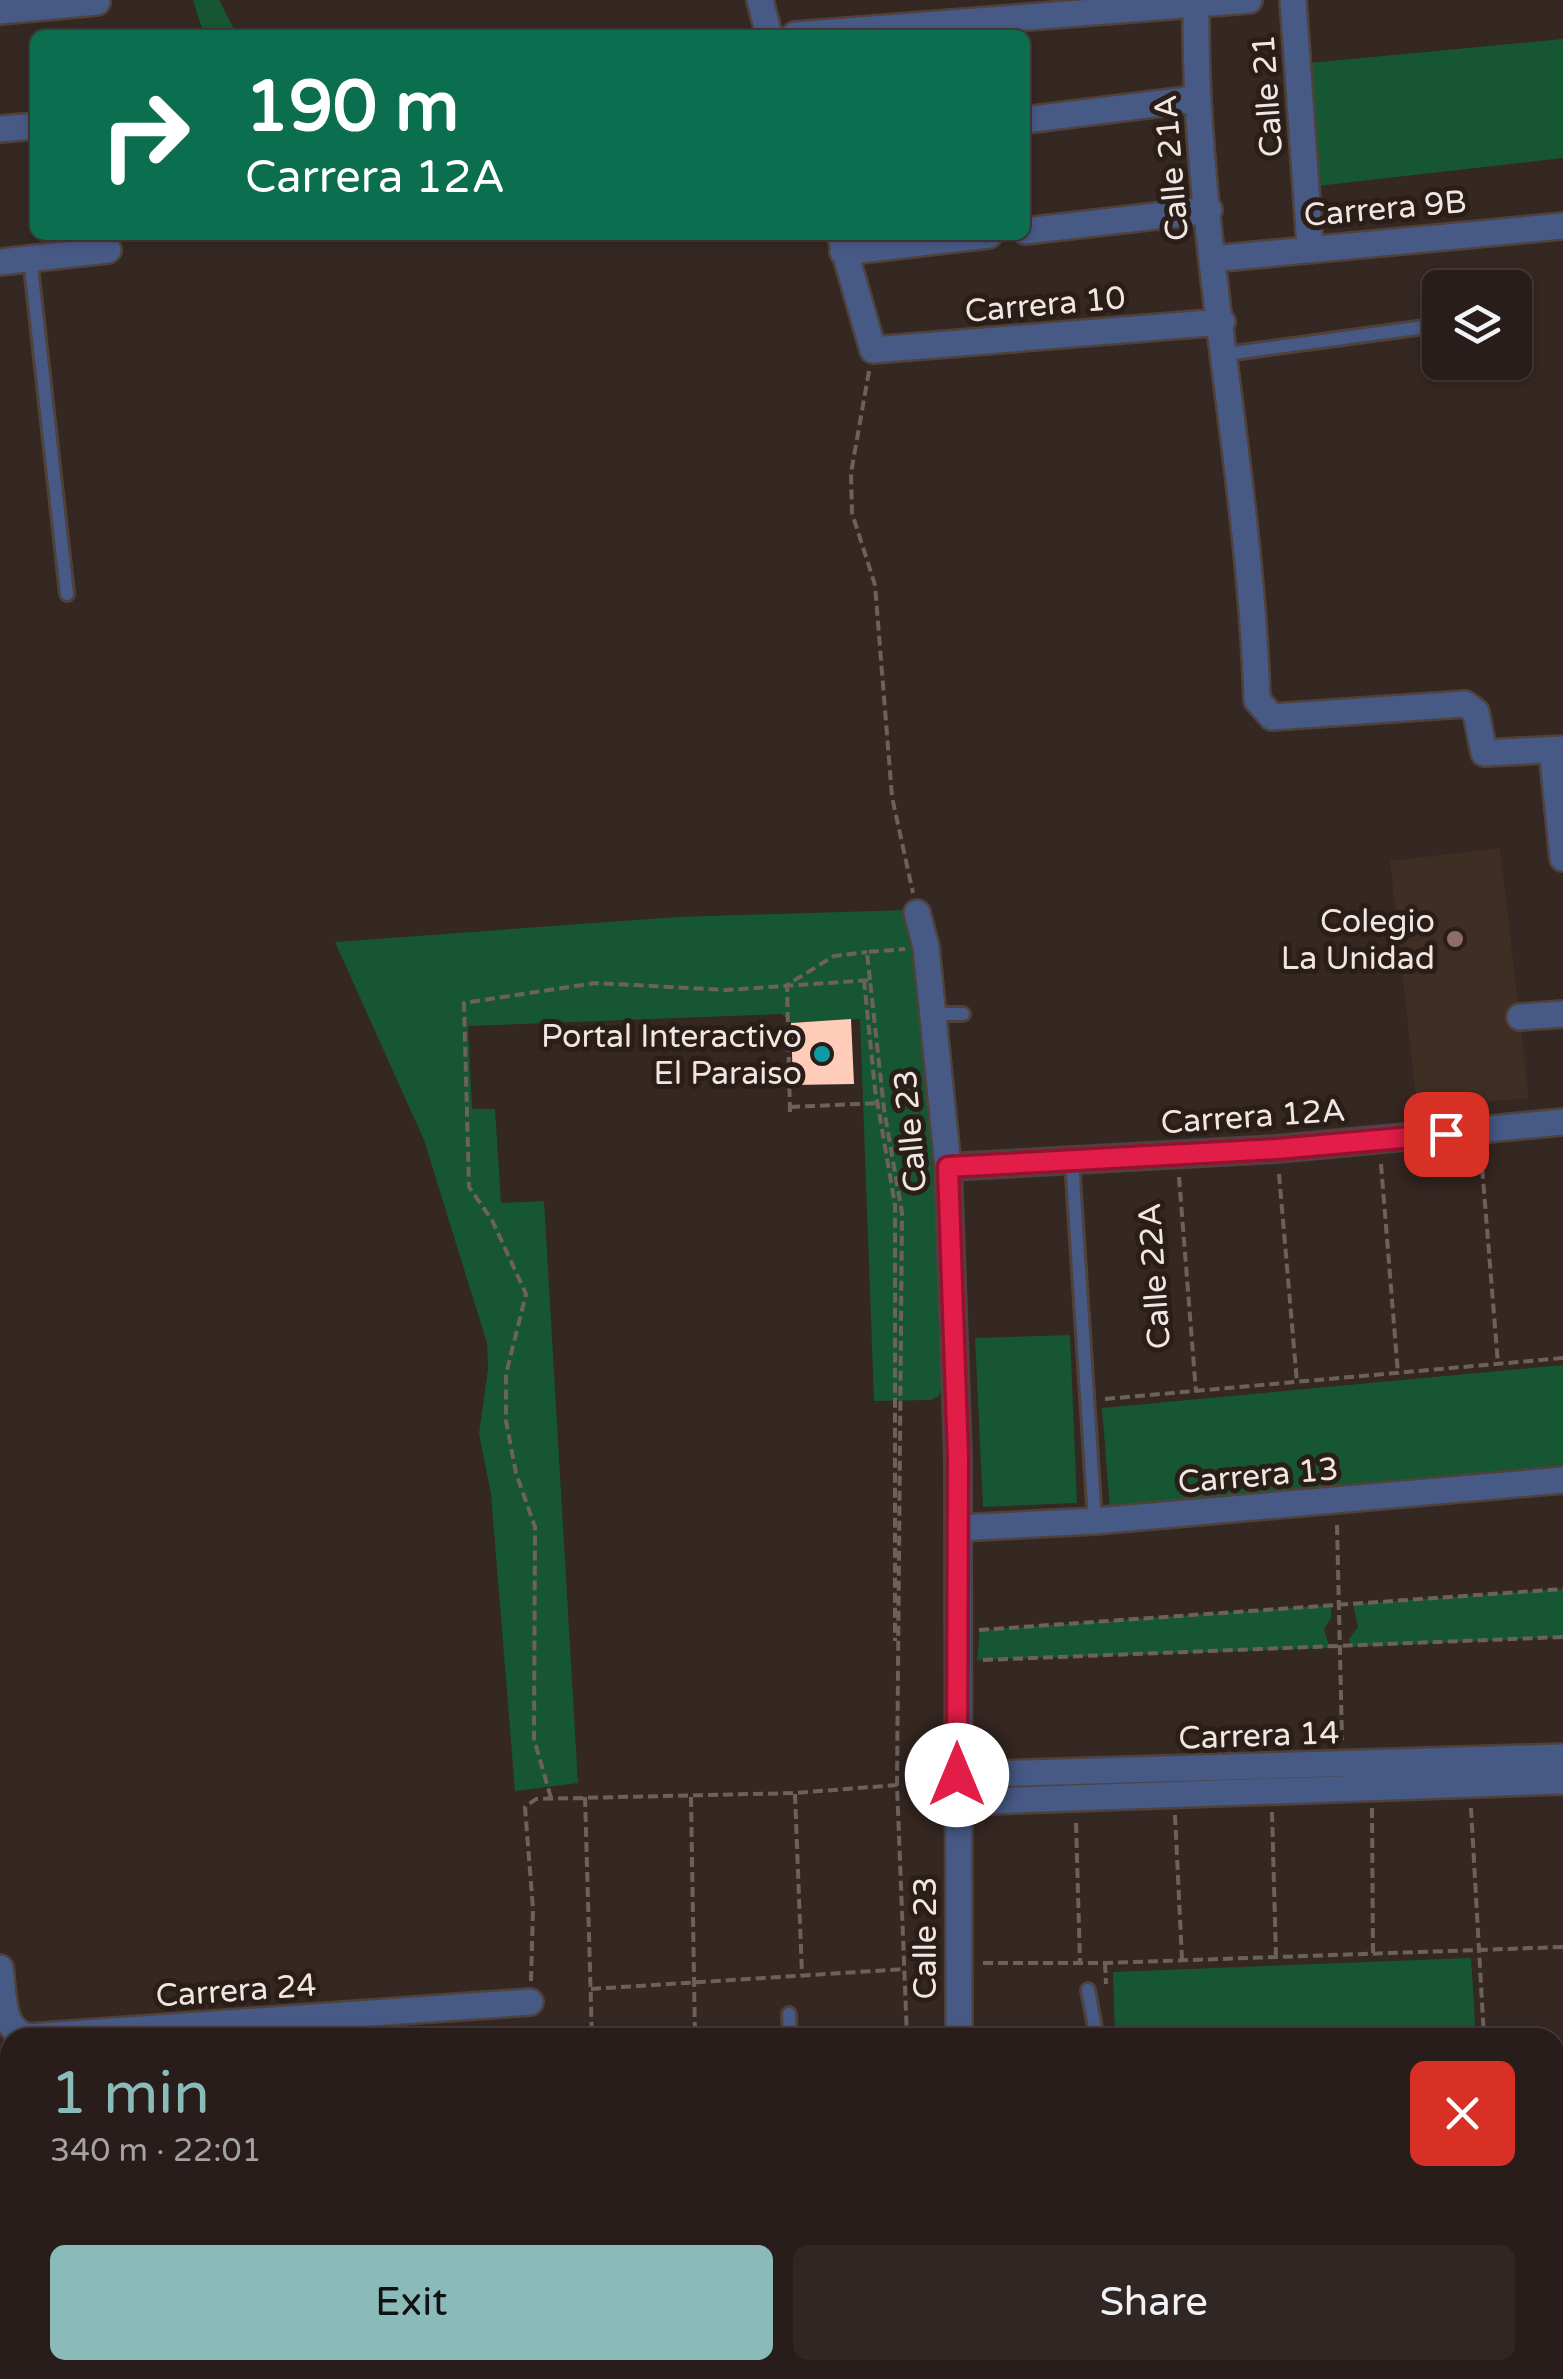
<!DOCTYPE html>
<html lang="en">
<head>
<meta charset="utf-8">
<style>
	body { margin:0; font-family:"Varela Round",sans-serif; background:#302623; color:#f1f3f6; height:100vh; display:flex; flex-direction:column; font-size:38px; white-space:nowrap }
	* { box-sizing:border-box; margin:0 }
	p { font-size:32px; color:#a5a2a2 }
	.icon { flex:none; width:55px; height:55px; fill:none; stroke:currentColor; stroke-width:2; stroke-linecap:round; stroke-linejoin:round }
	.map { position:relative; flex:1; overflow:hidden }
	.side { position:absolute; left:0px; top:2028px; width:1565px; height:352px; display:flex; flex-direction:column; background:#281d1a; border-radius:30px 30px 0 0; box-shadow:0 2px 8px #0004,0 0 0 2px #443b39 }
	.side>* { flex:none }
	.guide { position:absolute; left:30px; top:30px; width:1000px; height:210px; border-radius:15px; box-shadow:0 2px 8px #0004,0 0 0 2px #443b39; background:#0b6e4f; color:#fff; overflow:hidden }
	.controls { position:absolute; left:1422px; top:270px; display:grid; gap:20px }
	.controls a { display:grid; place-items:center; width:110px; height:110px; border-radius:15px; background:#281d1a; box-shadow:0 2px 8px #0004,0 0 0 2px #443b39; font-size:50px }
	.pin { position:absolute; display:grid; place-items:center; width:85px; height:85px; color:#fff; margin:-42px; border-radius:20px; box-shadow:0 5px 15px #0006 }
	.me { position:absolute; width:110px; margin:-55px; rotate:0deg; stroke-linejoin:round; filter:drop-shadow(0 0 8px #0008) }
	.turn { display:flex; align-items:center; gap:35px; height:210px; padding:0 50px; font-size:45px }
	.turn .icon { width:130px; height:130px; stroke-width:2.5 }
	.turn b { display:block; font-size:70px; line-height:85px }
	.round { display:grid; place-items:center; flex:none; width:105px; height:105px; border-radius:15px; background:#302623 }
	.head { display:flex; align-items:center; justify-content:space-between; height:170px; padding:0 50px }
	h1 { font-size:60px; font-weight:600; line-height:75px; color:#8bbbb9 }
	.button { display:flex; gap:20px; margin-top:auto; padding:20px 50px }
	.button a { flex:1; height:115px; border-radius:15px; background:#8bbbb9; color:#111; font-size:40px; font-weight:600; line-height:115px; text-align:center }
	.button a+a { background:#302623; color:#f1f3f6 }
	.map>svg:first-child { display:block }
</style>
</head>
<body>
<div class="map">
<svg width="1563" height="2379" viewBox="0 0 1563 2379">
	<rect width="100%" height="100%" fill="#352722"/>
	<!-- education -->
	<path fill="#3f2e24" d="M1500 848 1529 1098 1417 1108 1390 861Z"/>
	<!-- green -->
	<path fill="#175632" d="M193 0H219L237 35H204Z
		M1563 39V158L1317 186 1309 63Z
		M907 910C931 1068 937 1226 942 1386L939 1396 931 1400 874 1401 860 1019 791 1023 782 1014 468 1026 472 1109H495L501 1203 544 1201 578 1783 515 1791 491 1494 479 1434 488 1369 487 1343 424 1140 335 942 677 917Z
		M1070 1335 1077 1503 983 1507 975 1338Z
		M1563 1365V1471L1110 1509 1102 1408Z
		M1563 1589V1637L1351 1647 1349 1639 1358 1627 1353 1604Z
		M1331 1605V1618L1324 1629 1330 1648 977 1660 980 1630Z
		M1471 1958 1476 2037H1115L1113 1972Z"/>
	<!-- building -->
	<path fill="#feccb8" d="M851 1019 854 1084 793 1085 791 1023Z"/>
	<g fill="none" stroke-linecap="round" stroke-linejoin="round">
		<defs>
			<path id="service" d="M30 258 67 594
				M1226 354 1439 325
				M932 1014H963
				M1072 1161 1095 1521
				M1088 1990 1097 2038
				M789 2014 790 2038"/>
			<path id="minor" d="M760 0 769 35
				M1293 0 1310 246
				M1196 7C1194 239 1250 468 1257 700L1272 717 1465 704 1476 712 1484 753 1563 749
				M0 11 97 2
				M795 35 1249 0
				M1025 120 1195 99
				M0 129 35 126
				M1025 231 1209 210
				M840 235 873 350 1222 322
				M843 252 989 235
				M1212 259 1563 226
				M0 262 108 250
				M1552 750 1563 858
				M917 913 926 947 948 1167 958 1457 959 2038
				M1520 1017 1563 1014
				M948 1167 1277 1149 1563 1122
				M958 1528 1095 1521 1563 1480
				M957 1775 1563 1757
				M957 1802 1563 1781
				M0 1968C4 1994 0 2030 28 2037L530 2002
				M1555 2223 1563 2221
				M1555 2304 1563 2360
				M1202 2370 1203 2379
				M1235 2379 1297 2370"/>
		</defs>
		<!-- service casing -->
		<use href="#service" stroke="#4f423d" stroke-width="18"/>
		<!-- minor casing -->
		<use href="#minor" stroke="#4f423d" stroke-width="30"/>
		<!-- path -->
		<path stroke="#6d615c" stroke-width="4" stroke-dasharray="10 5" stroke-linecap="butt" d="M869 371 851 473 852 513 875 585 892 797 913 893
			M864 980 875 1089 895 1205V1641
			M870 980 867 952 905 949
			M790 1107 880 1103
			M790 1112 787 985 834 956 867 952
			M1481 1154 1498 1364
			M1381 1164 1398 1374
			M1279 1174 1297 1383
			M1179 1177 1196 1392
			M1105 1399 1563 1358
			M1337 1525 1342 1740
			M979 1630 1563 1589
			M983 1660 1563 1637
			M795 1794 802 1975
			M585 1797 592 2038
			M691 1797 695 2038
			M551 1798 534 1739 535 1527 516 1473 506 1421V1374L526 1294 492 1220 469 1187 464 1003 595 983 727 990 870 980 884 1109 902 1213 897 1785 907 2038
			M1372 1808 1373 1954
			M1471 1808 1484 2038
			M1272 1812 1276 1957
			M1175 1815 1182 1960
			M1076 1823 1080 1963
			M983 1963H1105L1563 1947
			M1105 1963 1106 1984
			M531 1981 533 1909 525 1807 536 1799 795 1793 897 1785
			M591 1989 905 1969
			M532 2026V2038
			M1555 2045H1563"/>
		<!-- service -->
		<use href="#service" stroke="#475985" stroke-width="12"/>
		<!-- minor -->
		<use href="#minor" stroke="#475985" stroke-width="25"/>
	</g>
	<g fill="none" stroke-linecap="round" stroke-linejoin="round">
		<defs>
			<path id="route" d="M957 1775 958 1457 948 1167 1277 1149 1446 1134"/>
		</defs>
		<!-- route casing -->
		<use href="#route" stroke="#92132f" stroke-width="25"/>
		<!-- route -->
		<use href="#route" stroke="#e11d48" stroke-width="18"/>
	</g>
	<!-- markers -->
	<circle fill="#8d6e63" stroke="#2b1e18" stroke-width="4" cx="1455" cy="939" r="10"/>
	<circle fill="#0f9aa8" stroke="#2b1e18" stroke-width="4" cx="822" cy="1054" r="10"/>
	<g text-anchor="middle" stroke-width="10" stroke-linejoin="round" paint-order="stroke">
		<!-- street labels -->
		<g font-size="32" fill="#f0e7e3" stroke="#2b1e18">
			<text transform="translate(1267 96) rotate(-94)" y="11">Calle 21</text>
			<text transform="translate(1171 168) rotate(-95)" y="11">Calle 21A</text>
			<text transform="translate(1385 208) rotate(-5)" y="11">Carrera 9B</text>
			<text transform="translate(1045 304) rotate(-5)" y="11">Carrera 10</text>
			<text transform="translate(1253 1116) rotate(-4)" y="11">Carrera 12A</text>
			<text transform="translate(910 1131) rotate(-95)" y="11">Calle 23</text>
			<text transform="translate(1154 1276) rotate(-94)" y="11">Calle 22A</text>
			<text transform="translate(1258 1475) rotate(-5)" y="11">Carrera 13</text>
			<text transform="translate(1259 1735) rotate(-2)" y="11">Carrera 14</text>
			<text transform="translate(925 1938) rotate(-90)" y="11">Calle 23</text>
			<text transform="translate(236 1990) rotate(-4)" y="11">Carrera 24</text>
		</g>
		<!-- poi labels -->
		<g font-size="32" fill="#f0e7e3" stroke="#2b1e18" text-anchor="end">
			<text x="1435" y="932">Colegio<tspan x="1435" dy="37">La Unidad</tspan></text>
			<text x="802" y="1047">Portal Interactivo<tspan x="802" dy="37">El Paraiso</tspan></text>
		</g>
	</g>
</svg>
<div class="controls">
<a><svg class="icon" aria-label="layers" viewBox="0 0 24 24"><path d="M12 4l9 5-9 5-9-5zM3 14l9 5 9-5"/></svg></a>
</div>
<div class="pin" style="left:1446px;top:1134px;background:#d93025"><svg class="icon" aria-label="arrive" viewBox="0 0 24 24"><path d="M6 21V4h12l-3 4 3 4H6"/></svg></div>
<svg class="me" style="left:957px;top:1775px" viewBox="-20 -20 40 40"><circle r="19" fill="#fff"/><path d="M0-13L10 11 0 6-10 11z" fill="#e11d48"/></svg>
<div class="guide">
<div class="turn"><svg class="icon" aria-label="right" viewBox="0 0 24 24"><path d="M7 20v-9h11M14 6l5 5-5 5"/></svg><div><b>190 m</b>Carrera 12A</div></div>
</div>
<section class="side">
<div class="head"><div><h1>1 min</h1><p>340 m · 22:01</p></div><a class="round" style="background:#d93025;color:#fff"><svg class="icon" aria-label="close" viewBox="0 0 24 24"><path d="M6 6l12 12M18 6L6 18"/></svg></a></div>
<div class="button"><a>Exit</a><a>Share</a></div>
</section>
</div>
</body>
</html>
